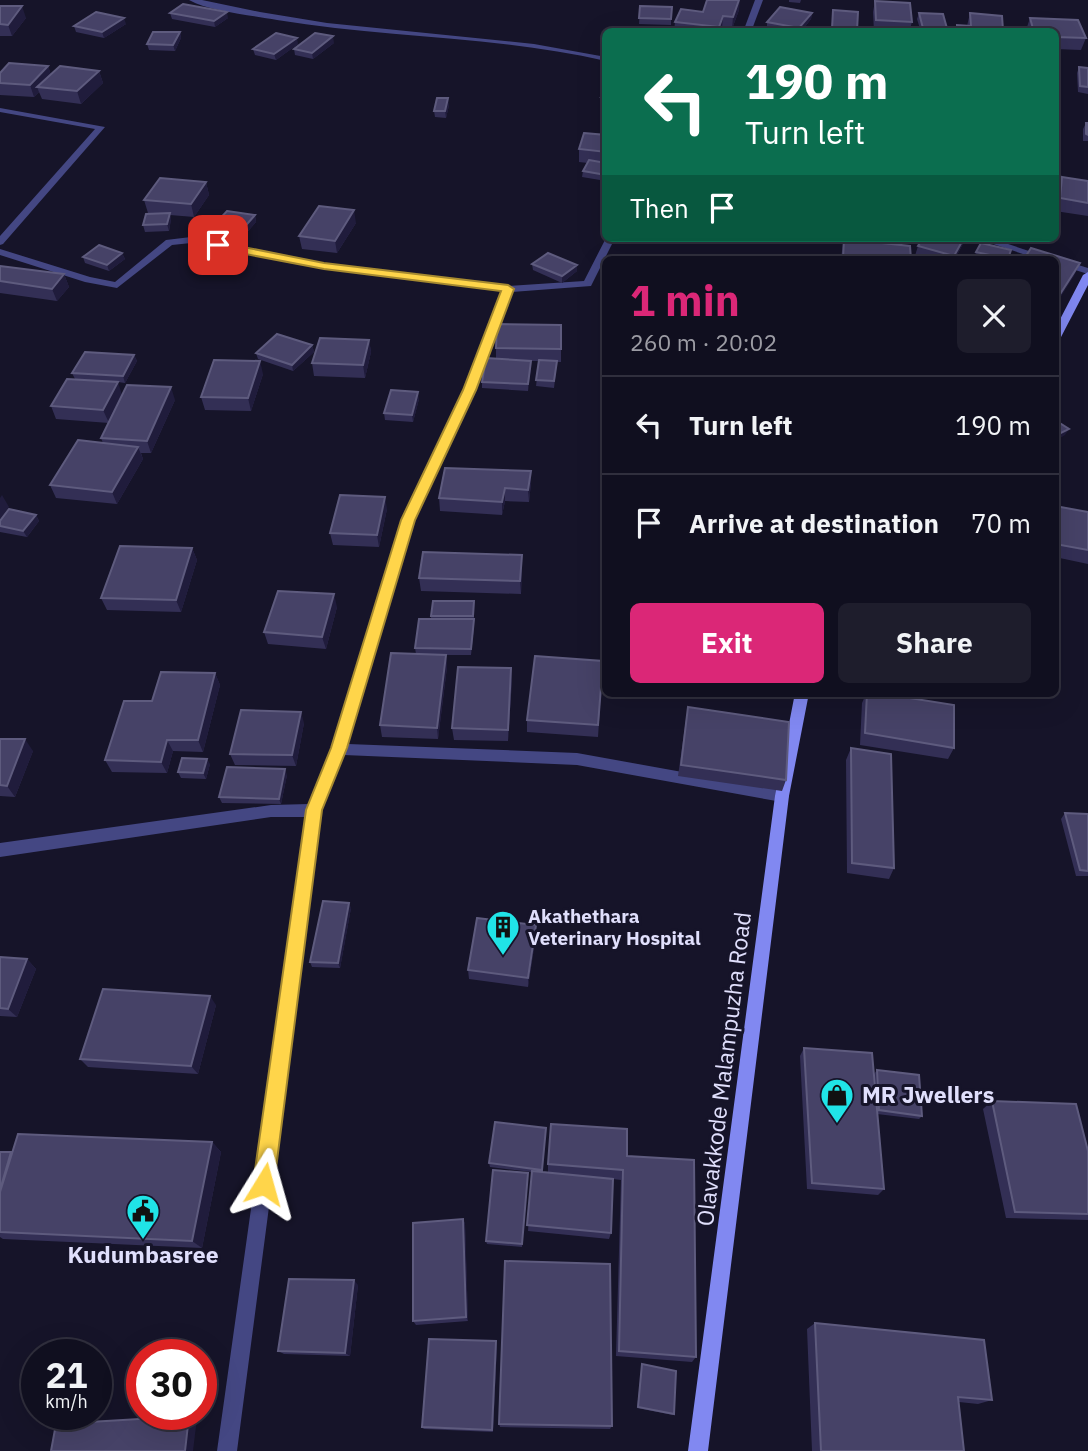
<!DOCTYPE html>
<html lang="en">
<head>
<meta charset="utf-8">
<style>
	body { margin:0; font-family:"IBM Plex Sans",sans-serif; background:#1e1d2c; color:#f1f3f6; height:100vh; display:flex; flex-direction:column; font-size:26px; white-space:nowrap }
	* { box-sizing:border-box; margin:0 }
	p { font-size:23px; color:#9c9ca4 }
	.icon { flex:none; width:38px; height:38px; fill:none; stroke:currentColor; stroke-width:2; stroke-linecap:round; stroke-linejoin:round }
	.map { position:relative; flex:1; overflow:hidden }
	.sheet { position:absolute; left:602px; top:256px; width:457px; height:441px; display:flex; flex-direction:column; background:#100f1f; border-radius:10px; box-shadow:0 7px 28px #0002,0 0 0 2px #302f3d }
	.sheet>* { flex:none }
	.guide { position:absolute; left:602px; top:28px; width:457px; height:214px; border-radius:10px; box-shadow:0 7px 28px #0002,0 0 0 2px #302f3d; background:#0b6e4f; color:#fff; overflow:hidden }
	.speed { position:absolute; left:21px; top:1339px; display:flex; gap:14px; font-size:35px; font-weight:700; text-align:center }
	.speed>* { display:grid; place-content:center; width:91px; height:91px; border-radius:50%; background:#100f1f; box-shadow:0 7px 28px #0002,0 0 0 2px #302f3d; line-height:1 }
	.speed small { font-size:18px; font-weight:400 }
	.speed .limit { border:10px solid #d22; background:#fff; color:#111 }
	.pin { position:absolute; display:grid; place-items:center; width:60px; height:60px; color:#fff; margin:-30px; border-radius:14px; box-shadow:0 4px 10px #0006 }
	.me { position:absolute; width:77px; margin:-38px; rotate:8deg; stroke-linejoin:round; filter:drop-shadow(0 0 5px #0008) }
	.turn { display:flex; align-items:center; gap:24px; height:147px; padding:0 28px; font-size:32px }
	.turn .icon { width:91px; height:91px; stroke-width:2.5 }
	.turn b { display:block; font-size:49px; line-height:60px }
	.then { display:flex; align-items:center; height:66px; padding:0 28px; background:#0003; gap:14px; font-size:26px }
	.round { display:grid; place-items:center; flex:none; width:74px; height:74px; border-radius:10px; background:#1e1d2c }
	.summary { display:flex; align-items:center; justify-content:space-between; height:119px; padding:0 28px }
	h1 { font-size:42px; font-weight:700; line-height:52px; color:#db2777 }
	.button { display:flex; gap:14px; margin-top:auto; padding:14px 28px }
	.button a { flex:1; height:80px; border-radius:10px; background:#db2777; color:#fff; font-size:28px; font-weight:700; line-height:80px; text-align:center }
	.button a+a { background:#1e1d2c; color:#f1f3f6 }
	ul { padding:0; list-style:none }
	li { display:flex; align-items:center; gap:21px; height:98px; padding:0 28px; border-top:2px solid #302f3d }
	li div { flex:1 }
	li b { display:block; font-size:26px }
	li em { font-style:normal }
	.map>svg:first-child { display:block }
</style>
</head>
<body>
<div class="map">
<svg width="1088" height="1451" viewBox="0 0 1088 1451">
	<rect width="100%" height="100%" fill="#161429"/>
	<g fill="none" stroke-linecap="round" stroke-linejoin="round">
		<!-- street -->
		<path fill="#444783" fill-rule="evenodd" d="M189 0H202L260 12 327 23 534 44 606 57V61C498 36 386 38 277 20 252 15 211 12 189 0Z
			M755 0H763L751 32H743Z
			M0 108 105 127 3 244 0 245V236L95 129 0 112Z
			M191 237 324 263 508 286 584 281 606 238H615L591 286 512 292 474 390 414 520 348 744 577 753 782 790 787 792 789 796 787 800 782 802 577 765 344 755 321 810 237 1451H217L306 817H271L0 857V843L271 805 309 804 332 749 402 520 464 390 502 291 324 269 191 243 172 245 117 288 85 282 0 255V249L90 277 115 282 166 240Z
			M975 238H990L1053 259H1038Z
			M1059 259 1088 268V274L1056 264V260Z"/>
		<!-- secondary -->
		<path fill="#8188f1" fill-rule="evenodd" d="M1088 272V285L1060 339 1055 342V329L1083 275Z
			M795 693H809L789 796 708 1451H688L775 796Z"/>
	</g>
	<!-- wall -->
	<path fill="#332f55" d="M789 0H801L800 3 789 2Z
		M875 1 912 22 909 32H874L873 12Z
		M0 6 26 18 12 36H0Z
		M640 6 671 19V25L639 24Z
		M739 10 732 29 722 28 720 32H674L675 22 703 12Z
		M833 10 858 12 857 32H831Z
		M170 13 228 18 215 27 172 19Z
		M812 13 811 19 801 32H777V30L767 28V22Z
		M919 13 948 32H921L917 19Z
		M970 13 1003 30V32H955L957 25 967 26Z
		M1030 18 1086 38 1081 50 1055 49V32H1026V30Z
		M126 24 104 38 76 32 74 26Z
		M180 32 181 38 175 51 149 50 147 44Z
		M334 43 313 59 295 55 294 49Z
		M298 44 276 60 255 55 253 49Z
		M48 66 51 75 99 71 103 83 81 104 42 99 39 92 34 97 0 95V73Z
		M1079 67 1088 68V94L1078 92 1077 73Z
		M606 90V110L601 109V97Z
		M449 105 446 118 435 117 434 111Z
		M1086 123H1088V141H1083V129Z
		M606 135V181L582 177 583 171 588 163 579 162V149Z
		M1062 177 1088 181V216L1055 211 1057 190Z
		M206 182 209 195 194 217 170 215 171 219 169 231 145 232 143 225 155 213H148L144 200Z
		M255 215 256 222 243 237 215 233 213 226Z
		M356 223 337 253 302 249 299 236Z
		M821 238H854V240L911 259H841L843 243 821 239Z
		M966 238 955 259H914L918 246Z
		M976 252 1008 259H974Z
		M122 253 125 259 109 271 85 263 83 257Z
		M532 264 577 271 562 283 533 270Z
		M0 266 64 274 69 287 57 301 0 293Z
		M561 325V362H557L554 388 536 386 539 361H531L528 391 482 388V382L496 359V348Z
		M369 340 371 352 365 378 314 376 312 363Z
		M312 345 314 352 293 371 258 359 256 353Z
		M134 355 137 361 125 383 118 382 109 423 56 419 51 406 75 379 72 373Z
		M263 374 251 411 205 410 201 397Z
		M419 399 413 422 385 420 384 413Z
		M175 400 151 453H141L143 459 117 504 56 498 50 485 103 443 101 438Z
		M531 471V483L529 502 505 501 502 515 440 511 439 498Z
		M1055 506 1088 512V564L1055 557Z
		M387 509 379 547 333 545 330 533Z
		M36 515 39 521 27 537 0 532V521Z
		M192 548 197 560 181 612 107 610 101 598Z
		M522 567 521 594 421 591 419 578Z
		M337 607 326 649 268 644 264 632Z
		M474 608V626L471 655H426H446L447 667 438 739 382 737 380 725 416 654 415 648 431 619V616Z
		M603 661 598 737 527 732V720Z
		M215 673 220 685 203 752 173 751 167 773 112 772 105 760 152 701Z
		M512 680 508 741 454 740 452 728Z
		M862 693H891L890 695 954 748 948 759 860 745 862 703 866 694Z
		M686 719 786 780 782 791 678 776Z
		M304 723 296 766 235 765 230 754Z
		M0 739 33 751 15 797 0 796Z
		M851 748 894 868 889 879 847 873 846 760Z
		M210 764 206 779 181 778 178 772Z
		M287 775 281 804 222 803 219 797Z
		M1065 813 1088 814V876H1076L1061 819Z
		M351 908 340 968 312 967 310 962Z
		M536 935 528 987 469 979 468 970Z
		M0 957 27 959 36 969 17 1017 0 1016Z
		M216 1005 198 1074 88 1067 80 1059Z
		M804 1048 874 1074 877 1070 922 1116 919 1119 877 1114 884 1189 878 1195 807 1189 800 1056Z
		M992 1101 1088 1151V1220L1006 1218 983 1109Z
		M546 1131 542 1172 548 1173V1164L627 1156 696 1357 692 1362 616 1356 621 1180 613 1179 611 1233 609 1239 528 1231 532 1172 490 1167 489 1163Z
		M212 1142 221 1152 202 1248 3 1239 0 1237V1152L12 1153Z
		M528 1177 522 1247 487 1244 486 1241Z
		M463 1219 465 1224 468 1321 416 1325 413 1321Z
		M358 1285 350 1356 284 1354 278 1351Z
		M815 1323 992 1400 978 1404 959 1402 964 1451H812L807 1329Z
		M497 1344 493 1432 424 1429 422 1427Z
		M642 1364 674 1414 673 1415 637 1408Z
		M499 1424 612 1426 610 1429 500 1427Z"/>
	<!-- shaded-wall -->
	<path fill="#201c3c" d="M740 0 739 10 732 29 733 17Z
		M22 6 26 18 12 36 8 25Z
		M227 12 228 18 215 27 214 21Z
		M812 13 811 19 801 32H799V28Z
		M723 16 722 28 720 32H719Z
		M124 18 126 24 104 38 102 32Z
		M180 32 181 38 175 51 173 45Z
		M333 36 334 43 313 59 312 53Z
		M297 38 298 44 276 60 274 54Z
		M48 66 52 78 37 87 39 92 34 97 30 85Z
		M99 71 103 83 81 104 77 91Z
		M448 98 449 105 446 118 445 111Z
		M206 182 209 195 194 217 191 204Z
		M354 210 356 223 337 253 335 241Z
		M170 213 171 219 169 231 167 224Z
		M255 215 256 222 243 237 241 231Z
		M964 238H966L955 259H953Z
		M122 253 125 259 109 271 107 265Z
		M1080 263 1074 276 1055 306V302Z
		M577 265V271L562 283V276Z
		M64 274 69 287 57 301 52 289Z
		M369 340 371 352 365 378 363 365Z
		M312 345 314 352 293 371 292 365Z
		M134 355 137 361 125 383 123 376Z
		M260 361 263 374 251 411 248 398Z
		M531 361V367L528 391V384Z
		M118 382 122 395 109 423 103 410Z
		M171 387 175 400 151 453 147 441Z
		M418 392 419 399 413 422 412 415Z
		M1069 429 1065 435 1055 441V436Z
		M138 447 143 459 117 504 112 492Z
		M531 471V483L529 502 528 490Z
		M505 488V501L502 515V502Z
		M2 495 9 507 0 520V498Z
		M385 497 387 509 379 547 377 535Z
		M36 515 39 521 27 537 23 531Z
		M192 548 197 560 181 612 176 600Z
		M522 555V567L521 594 520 581Z
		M334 594 337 607 326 649 322 637Z
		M474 619V626L471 655V649Z
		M446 655 447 667 438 739 437 728Z
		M511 668 512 680 508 741V730Z
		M215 673 220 685 203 752 198 740Z
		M301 712 304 723 296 766 292 755Z
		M25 739 33 751 15 797 7 786Z
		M167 740 173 751 167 773 161 762Z
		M207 759 210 764 206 779 203 773Z
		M285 769 287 775 281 804 279 799Z
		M349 903 351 908 340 968 338 963Z
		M536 925V935L528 987V978Z
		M27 959 36 969 17 1017 8 1009Z
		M210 996 216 1005 198 1074 191 1066Z
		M212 1142 221 1152 202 1248 192 1241Z
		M463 1219 465 1224 468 1321 466 1317Z
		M354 1280 358 1285 350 1356 345 1353Z
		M496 1341 497 1344 493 1432 492 1430Z
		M189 1416 197 1418 193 1451H185Z"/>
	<!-- building -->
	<path fill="#464267" stroke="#5e5b7e" stroke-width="2" d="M707 0H739L733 17 723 16 719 27 675 22 681 9 703 12Z
		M875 1 910 3 912 22 876 20Z
		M183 4 227 12 214 21 170 13Z
		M0 6H22L8 25 0 24Z
		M640 6 672 7 671 19 639 18Z
		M780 7 812 13 799 28 767 22Z
		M833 10 858 12 857 31 832 29Z
		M96 12 124 18 102 32 74 26Z
		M919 13 943 14 948 32H924Z
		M970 13 1002 16 1003 30 989 29V32H957V25L971 26Z
		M1030 18 1078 20 1086 38 1055 37V32H1034Z
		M876 27 903 30V32H876Z
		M778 28 800 30 801 32H778Z
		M153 32H180L173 45 147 44Z
		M276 33 297 38 274 54 253 49Z
		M315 33 333 36 312 53 294 49Z
		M9 63 48 66 30 85 0 83V73Z
		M60 66 99 71 77 91 37 87Z
		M1079 67 1088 68V87L1080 86Z
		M606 90V98L601 97Z
		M437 98H448L445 111H434Z
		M1086 123H1088V135L1086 134Z
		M584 133 606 135V152L579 149Z
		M589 160 606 163V175L583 171Z
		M1062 177 1088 181V203L1060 198Z
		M160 178 206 182 191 204 144 200Z
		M319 206 354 210 335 241 299 236Z
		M227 211 255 215 241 231 213 226Z
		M170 213 167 224 143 225 146 214Z
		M923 238H964L954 256 918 246Z
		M844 239 910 246 911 259H843Z
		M981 243 1011 250 1008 259 976 252Z
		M99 245 122 253 107 265 83 257Z
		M1031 248 1080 263 1055 302V259H1024Z
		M548 253 577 265 562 276 532 264Z
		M0 266 64 274 52 289 0 281Z
		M497 324 561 325V349L496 348Z
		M277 334 312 345 292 365 256 353Z
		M320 338 369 340 363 365 312 363Z
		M85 352 134 355 123 376 72 373Z
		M486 358 531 361 528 384 482 382Z
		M214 360 260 361 248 398 201 397Z
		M539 360 557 361 554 381 536 380Z
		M67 379 118 382 103 410 51 406Z
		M127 385 171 387 147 441 101 438Z
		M391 390 418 392 412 415 384 413Z
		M1055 420 1069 429 1055 436Z
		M78 440 138 447 112 492 50 485Z
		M445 468 531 471 528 490 505 488 502 502 439 498Z
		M340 495 385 497 377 535 330 533Z
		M1055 506 1088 512V550L1055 544Z
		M9 509 36 515 23 531 0 526V521Z
		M120 546 192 548 176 600 101 598Z
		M423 552 522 555 520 581 419 578Z
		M278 591 334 594 322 637 264 632Z
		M433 601H474L473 616H431Z
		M419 619H474L471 649 415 648Z
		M391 653 446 655 437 728 380 725Z
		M535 656 603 661 598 725 527 720Z
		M458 667 511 668 508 730 452 728Z
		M161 672 215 673 198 740H167L161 762 105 760 124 701H152Z
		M867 693H878L954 705V748L865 733Z
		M688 707 789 722 786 780 681 765Z
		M241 710 301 712 292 755 230 754Z
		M0 739H25L7 786 0 785Z
		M851 748 891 754 894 868 852 863Z
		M182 758 207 759 203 773 178 772Z
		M227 767 285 769 279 799 219 797Z
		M1065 813 1088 814V871L1080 870Z
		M323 901 349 903 338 963 310 962Z
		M477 918 536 925 528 978 468 970Z
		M0 957 27 959 8 1009 0 1008Z
		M103 989 210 996 191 1066 80 1059Z
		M804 1048 872 1053 884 1189 812 1183Z
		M877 1070 919 1075 922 1116 879 1110Z
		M992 1101 1076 1104 1088 1151V1214L1015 1212Z
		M495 1122 546 1128 542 1170 489 1163Z
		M551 1124 627 1129V1156L694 1160 696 1357 619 1351 623 1170 548 1164Z
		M18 1134 212 1142 192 1241 0 1232V1192Z
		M0 1152H11L0 1190Z
		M493 1170 528 1173 522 1244 486 1241Z
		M532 1171 613 1179 611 1233 527 1225Z
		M463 1219 466 1317 413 1321V1223Z
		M505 1261 610 1264 612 1426 499 1424Z
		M289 1279 354 1280 345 1353 278 1351Z
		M815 1323 984 1340 992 1400 958 1397 964 1451H821Z
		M429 1339 496 1341 492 1430 422 1427Z
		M642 1364 676 1371 674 1414 638 1407Z
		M189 1416 185 1451H51L56 1424Z"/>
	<!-- route -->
	<path fill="#ffd54a" stroke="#a68a30" stroke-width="2" d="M218 242 324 263 508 285 514 289 476 390 415 520 347 748 322 810 274 1184 271 1191 264 1194 256 1191 253 1184 306 810 331 748 401 520 463 390 501 291 324 269 214 248V243Z"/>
	<!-- icons -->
	<defs>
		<symbol id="building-pin" viewBox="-11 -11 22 30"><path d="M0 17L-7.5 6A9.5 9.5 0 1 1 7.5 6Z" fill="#20e4e7" stroke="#161429"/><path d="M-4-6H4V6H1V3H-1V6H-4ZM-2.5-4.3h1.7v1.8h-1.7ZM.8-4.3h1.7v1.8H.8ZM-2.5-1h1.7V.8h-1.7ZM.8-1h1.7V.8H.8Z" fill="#111"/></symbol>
		<symbol id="shop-pin" viewBox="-11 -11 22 30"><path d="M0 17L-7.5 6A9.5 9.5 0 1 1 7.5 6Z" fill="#20e4e7" stroke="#161429"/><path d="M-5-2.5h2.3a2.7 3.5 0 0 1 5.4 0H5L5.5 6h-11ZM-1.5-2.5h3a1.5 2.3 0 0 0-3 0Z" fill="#111"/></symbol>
		<symbol id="civic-pin" viewBox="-11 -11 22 30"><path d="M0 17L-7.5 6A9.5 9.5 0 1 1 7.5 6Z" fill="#20e4e7" stroke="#161429"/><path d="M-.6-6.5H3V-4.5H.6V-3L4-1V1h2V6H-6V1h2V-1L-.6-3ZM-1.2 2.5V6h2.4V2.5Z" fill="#111"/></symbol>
	</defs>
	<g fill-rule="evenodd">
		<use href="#building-pin" x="484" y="908" width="38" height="52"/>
		<use href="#shop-pin" x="818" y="1076" width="38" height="52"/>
		<use href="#civic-pin" x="124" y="1192" width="38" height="52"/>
	</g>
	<g text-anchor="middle" stroke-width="6" stroke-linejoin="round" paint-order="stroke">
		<!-- poi labels -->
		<g font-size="19" font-weight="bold" fill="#e0dffc" stroke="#161429" text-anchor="start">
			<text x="528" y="923">Akathethara<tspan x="528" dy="22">Veterinary Hospital</tspan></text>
		</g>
		<!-- near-street labels -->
		<g font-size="23" fill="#e0dffc" stroke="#161429">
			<text transform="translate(724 1069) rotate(-83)" y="8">Olavakkode Malampuzha Road</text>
		</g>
		<!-- near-poi labels -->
		<g font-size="23" font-weight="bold" fill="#e0dffc" stroke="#161429" text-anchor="start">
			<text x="862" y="1103">MR Jwellers</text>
			<text x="143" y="1263" text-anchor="middle">Kudumbasree</text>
		</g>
	</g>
</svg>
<div class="speed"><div>21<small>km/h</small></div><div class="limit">30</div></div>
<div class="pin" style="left:218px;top:245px;background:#d93025"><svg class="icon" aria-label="arrive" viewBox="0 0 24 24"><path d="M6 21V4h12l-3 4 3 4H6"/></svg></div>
<svg class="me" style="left:264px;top:1184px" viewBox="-20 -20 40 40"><path d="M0-17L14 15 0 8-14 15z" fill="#ffd54a" stroke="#fff" stroke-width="4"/></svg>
<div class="guide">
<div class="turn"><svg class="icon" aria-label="left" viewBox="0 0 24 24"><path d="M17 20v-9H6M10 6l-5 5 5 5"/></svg><div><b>190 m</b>Turn left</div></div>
<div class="then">Then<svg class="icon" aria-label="arrive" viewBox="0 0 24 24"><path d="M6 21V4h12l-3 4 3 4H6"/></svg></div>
</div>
<section class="sheet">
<div class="summary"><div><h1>1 min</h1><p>260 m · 20:02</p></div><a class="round"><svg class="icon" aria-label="close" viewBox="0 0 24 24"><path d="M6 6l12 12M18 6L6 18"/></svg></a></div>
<ul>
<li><svg class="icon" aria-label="left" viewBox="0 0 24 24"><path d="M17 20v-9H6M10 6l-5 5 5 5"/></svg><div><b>Turn left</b></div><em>190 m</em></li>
<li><svg class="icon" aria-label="arrive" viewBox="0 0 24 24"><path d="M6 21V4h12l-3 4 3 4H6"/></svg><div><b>Arrive at destination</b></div><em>70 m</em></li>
</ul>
<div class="button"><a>Exit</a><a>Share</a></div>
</section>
</div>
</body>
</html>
